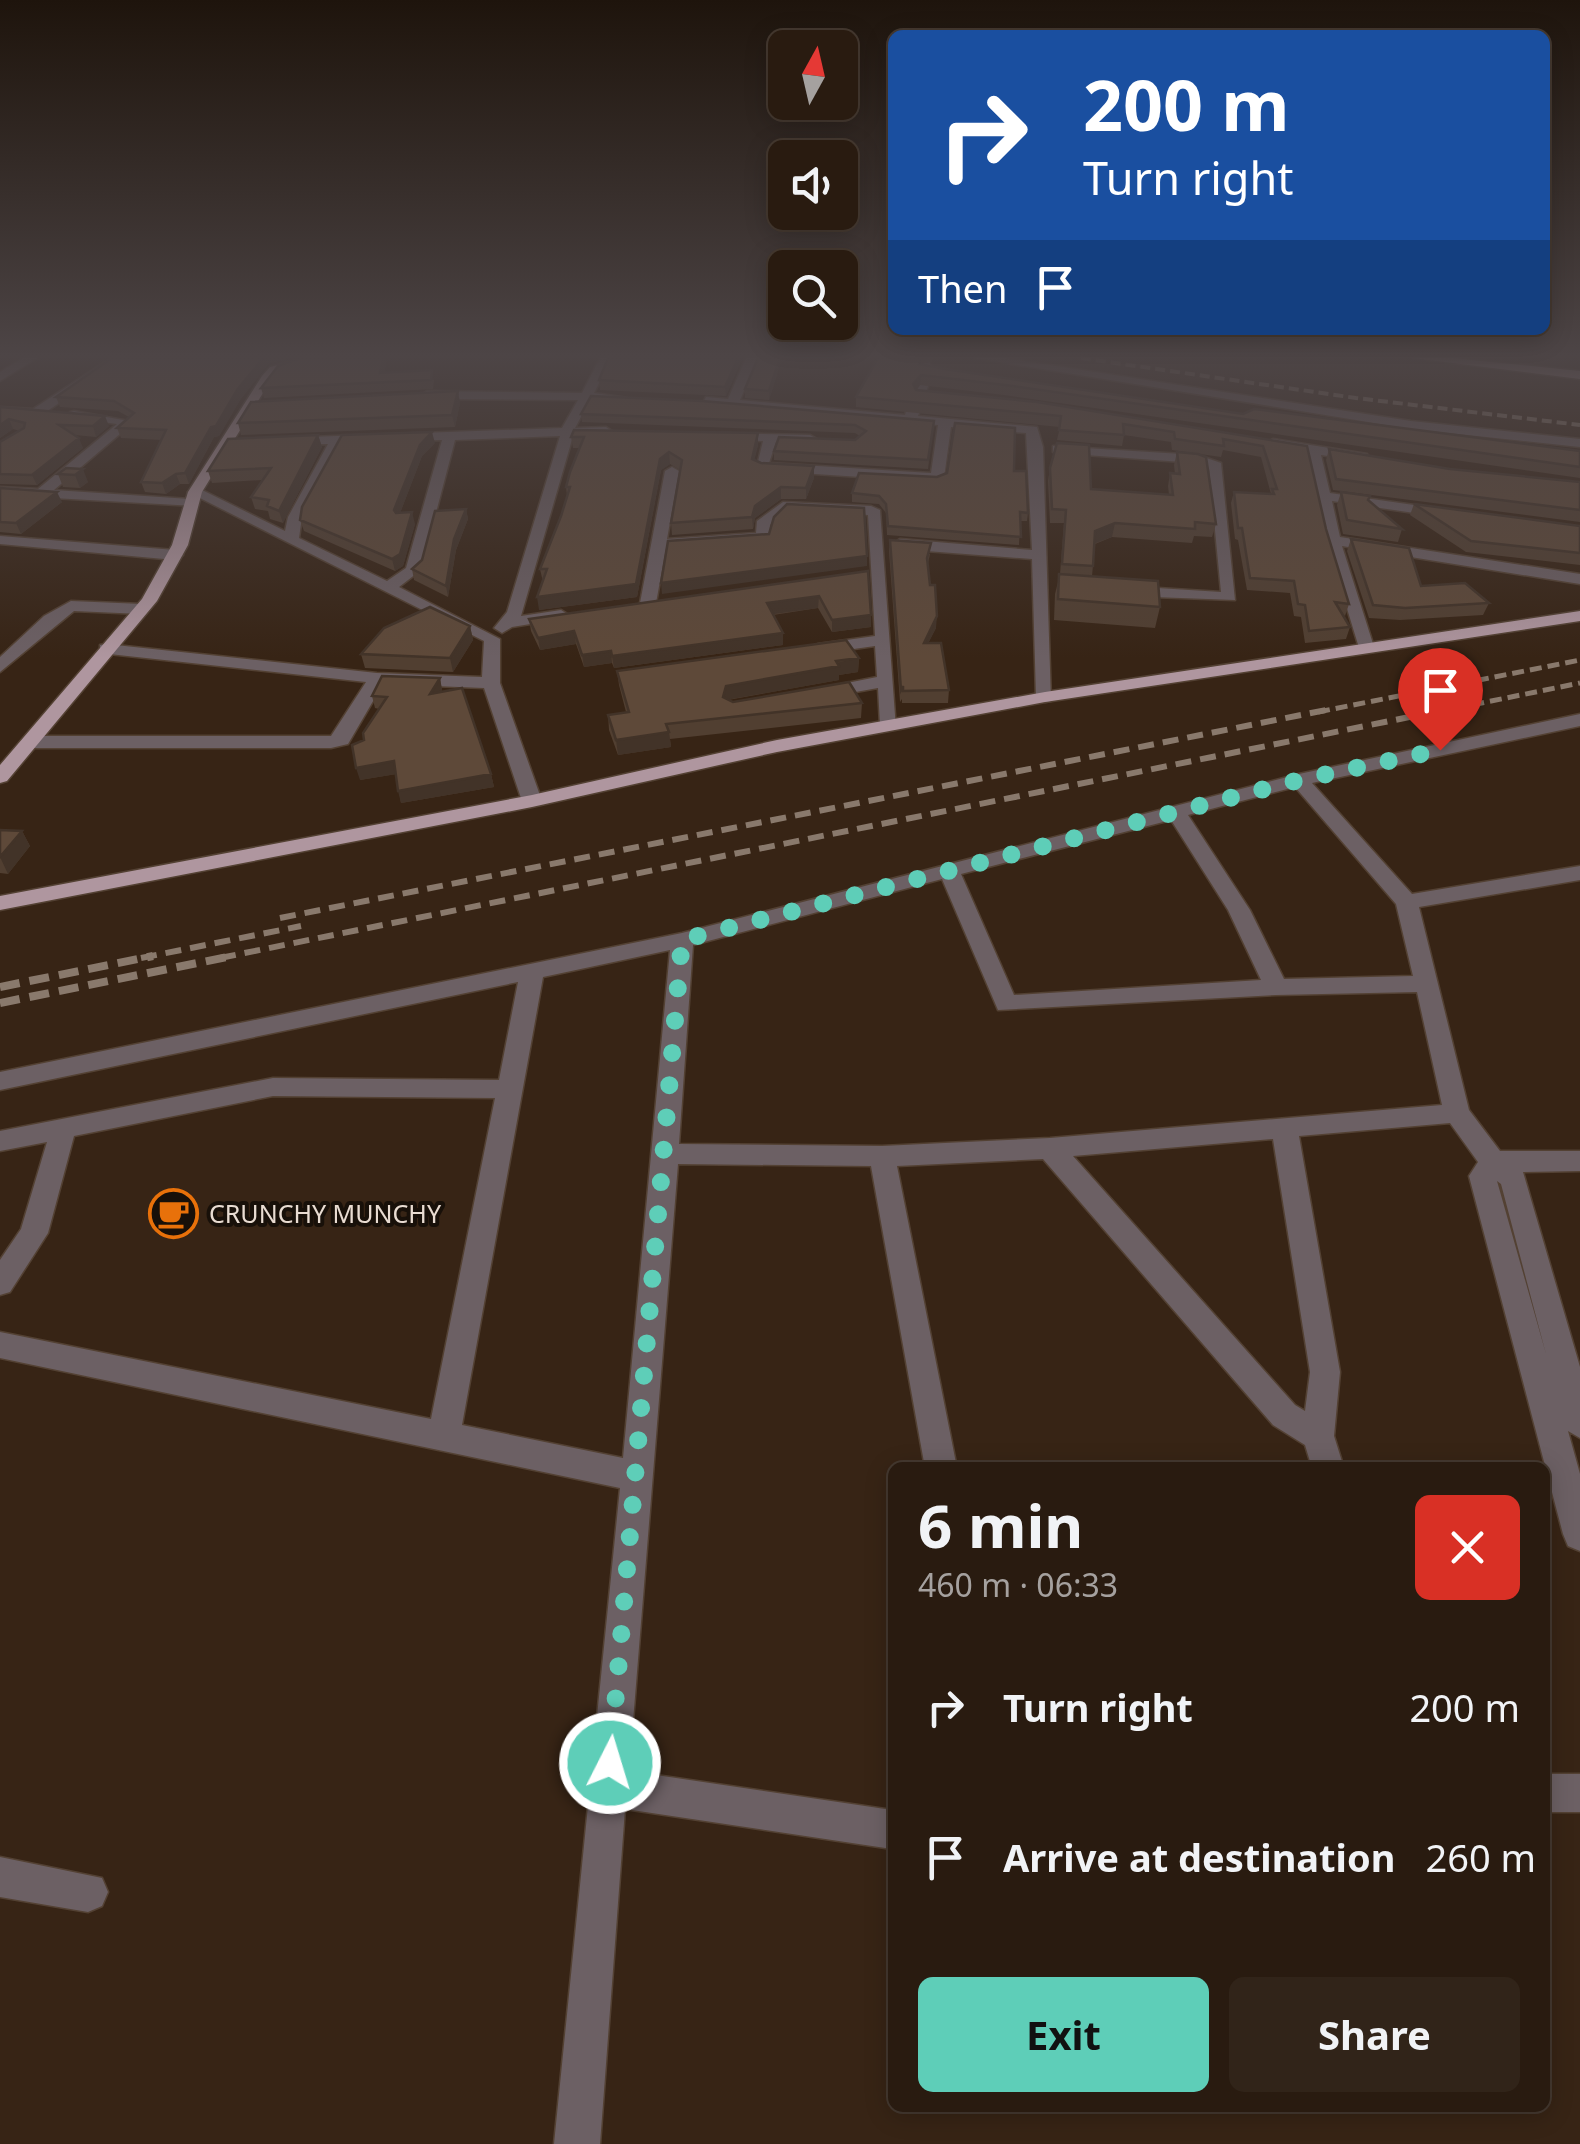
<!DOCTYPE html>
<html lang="en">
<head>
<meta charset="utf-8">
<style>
	body { margin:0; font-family:"Noto Sans",sans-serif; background:#312419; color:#f1f3f6; height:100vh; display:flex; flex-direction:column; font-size:38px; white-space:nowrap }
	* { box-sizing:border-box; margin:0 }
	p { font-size:32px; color:#a5a19f }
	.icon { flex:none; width:55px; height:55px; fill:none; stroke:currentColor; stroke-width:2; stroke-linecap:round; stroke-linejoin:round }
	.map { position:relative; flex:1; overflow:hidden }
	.drawer { position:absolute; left:888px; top:1462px; width:662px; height:650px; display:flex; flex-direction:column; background:#291b10; border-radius:15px; box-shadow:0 5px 25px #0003,0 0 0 2px #453930 }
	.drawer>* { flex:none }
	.hud { position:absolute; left:888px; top:30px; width:662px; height:305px; border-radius:15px; box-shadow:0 5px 25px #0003,0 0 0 2px #453930; background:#1a4fa0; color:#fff; overflow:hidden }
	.needle { width:65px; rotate:8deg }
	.fabs { position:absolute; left:768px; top:30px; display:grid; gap:20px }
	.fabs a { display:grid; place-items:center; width:90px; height:90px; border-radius:15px; background:#291b10; box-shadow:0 5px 25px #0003,0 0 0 2px #453930; font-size:50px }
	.pin { position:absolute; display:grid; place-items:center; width:85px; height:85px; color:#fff; margin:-102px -42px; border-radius:50% 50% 50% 0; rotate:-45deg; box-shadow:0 0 10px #0007 }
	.pin .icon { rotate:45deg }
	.me { position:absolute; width:110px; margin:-55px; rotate:5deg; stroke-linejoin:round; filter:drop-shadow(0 0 8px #0008) }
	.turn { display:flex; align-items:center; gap:35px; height:210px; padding:0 30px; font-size:45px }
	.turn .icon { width:130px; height:130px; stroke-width:2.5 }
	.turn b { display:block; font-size:70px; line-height:85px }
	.then { display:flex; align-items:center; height:95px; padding:0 30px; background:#0003; gap:20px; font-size:38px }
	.round { display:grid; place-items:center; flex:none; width:105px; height:105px; border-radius:15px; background:#312419 }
	.headline { display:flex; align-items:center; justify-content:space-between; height:170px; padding:0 30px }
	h1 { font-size:60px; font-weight:700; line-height:75px }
	.button { display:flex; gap:20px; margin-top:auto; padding:20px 30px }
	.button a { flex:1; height:115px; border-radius:15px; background:#5eceb8; color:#111; font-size:40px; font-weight:700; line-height:115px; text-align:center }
	.button a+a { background:#312419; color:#f1f3f6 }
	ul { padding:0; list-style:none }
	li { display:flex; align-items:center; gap:30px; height:150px; padding:0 30px }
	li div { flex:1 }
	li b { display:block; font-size:38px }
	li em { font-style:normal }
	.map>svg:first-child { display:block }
</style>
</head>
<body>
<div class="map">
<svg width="1580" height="2144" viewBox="0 0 1580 2144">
	<rect width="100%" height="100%" fill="#372415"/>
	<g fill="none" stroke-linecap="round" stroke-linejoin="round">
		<defs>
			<path id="minor" d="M23 358H37L0 381V372Z
				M111 358H125L40 416 0 415V407L33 409Z
				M600 358H612L594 393 627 398 621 402 590 400 575 428 606 427 612 431 606 435 573 436 521 616 561 610 569 615 567 618 512 627 502 633 494 628 507 612 560 436 455 440 421 570 399 587 500 639V683L542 801 539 805H525L522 801 484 688 383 684 348 744 331 748H30L21 742 30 736H331L366 682 100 653V645L106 644 377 673 482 677 484 641 188 492 200 489 285 531 288 517 328 444 286 445 279 441 281 438 562 428 578 400 427 399 421 395 427 391 582 393ZM442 440 406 568 387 581 299 538 302 517 341 443Z
				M746 358H758L740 400 905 415 920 362 910 358H930V380L918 416 1037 427 1043 447 1051 701 1045 702 1036 697 1032 559 900 549 892 544 900 539 1032 550 1026 433 951 427 944 478 937 482 756 470 763 441 725 440 719 436 720 433 810 435 817 439 810 443 776 442 769 463 931 473 938 425 702 404 706 397 728 399Z
				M975 358H1004L1411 421 1580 439V447L1411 429Z
				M74 411 134 422 54 490 190 499 195 500V506L0 495V487L38 489 117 424 70 418V412Z
				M1273 439 1367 454 1369 457 1362 461 1321 455 1330 493 1442 509 1449 513 1442 517 1332 501 1340 537 1580 574V584L1342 546 1374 647 1360 651 1326 540 1307 452 1268 446 1266 443Z
				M1053 446 1198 455 1221 463 1235 600 1126 596 1118 591 1126 586 1221 592 1209 468 1196 463 1058 453 1053 452Z
				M672 467 679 471 667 539 756 533 757 521 783 502 871 506 880 510 896 729H882L880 725 878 688 822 698 813 693 822 688 877 677 875 646 818 654 809 649 818 644 875 636 868 515 786 510 770 525 769 540 666 548 656 603 648 608 640 603 665 471Z
				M0 536 175 550 183 555 175 560 0 544Z
				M71 601 142 604 150 609 142 614 74 611 0 672V657L44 616Z
				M1580 714V726L1312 783 1412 894 1580 866V880L1419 907 1469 1110 1500 1151H1580V1171L1523 1172 1580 1367V1438L1568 1431 1580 1474V1551L1568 1546 1563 1534 1469 1176 1478 1162 1450 1123 1299 1136 1340 1372 1334 1436 1344 1468H1312L1305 1445 1273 1425 1043 1159 897 1166 957 1468H925L871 1166 678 1164 629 1771 892 1810V1849L625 1809 600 2144H554L620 1488 0 1358V1332L431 1419 495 1098 273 1096 74 1136 48 1233 10 1292 0 1295V1260L21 1229 47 1142 0 1151V1131L273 1078 499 1080 518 982 0 1090V1072L682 933 1299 774ZM1295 787 1396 904 1413 976 1284 979 1250 910 1188 815ZM1171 820 1228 910 1261 980 1014 995 961 874ZM942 879 998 1010 1276 995 1417 992 1442 1105 1050 1138 882 1146 679 1144 693 945ZM670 950 623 1458 462 1425 543 977ZM1273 1139 1310 1372 1305 1411 1295 1405 1073 1156ZM1497 1181 1501 1184 1546 1354Z
				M1545 1774H1580V1812H1545Z
				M0 1857 102 1878 108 1892 102 1906 88 1912 0 1897Z"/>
			<path id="major" d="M306 358H327L278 372 271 380 202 492 188 545 157 601 7 781 0 783V765L142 599 172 545 188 492 262 376 270 367Z
				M1413 358H1452L1580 371V379Z
				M1580 611V621L1045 702 777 752 532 807 0 910V896L532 795 777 740 1045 692Z"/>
		</defs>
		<!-- minor casing -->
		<use href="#minor" stroke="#534133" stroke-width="3"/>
		<!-- major casing -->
		<use href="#major" stroke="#534133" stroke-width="3"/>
		<!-- minor -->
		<use href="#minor" fill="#6c6064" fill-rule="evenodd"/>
		<!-- major -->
		<use href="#major" fill="#af969f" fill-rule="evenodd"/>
		<!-- rail-far3 -->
		<path stroke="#89796c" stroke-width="4" stroke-dasharray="10 5" stroke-linecap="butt" d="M1081 358 1356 398 1580 425"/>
		<!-- rail-far2 -->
		<path stroke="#89796c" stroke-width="5" stroke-dasharray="12 6" stroke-linecap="butt" d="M1318 712 1580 660
			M1437 712 1580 683"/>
		<!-- rail-far1 -->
		<path stroke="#89796c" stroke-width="6" stroke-dasharray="16 9" stroke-linecap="butt" d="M280 918 1331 709
			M141 958 301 926
			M220 958 1449 709"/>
		<!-- rail -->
		<path stroke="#89796c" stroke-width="8" stroke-dasharray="20 10" stroke-linecap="butt" d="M0 987 153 956
			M0 1003 232 956"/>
	</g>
	<!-- wall -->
	<path fill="#513f31" d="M112 358H291L269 363 240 400 219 436 214 437 189 484H180L166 494 145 492 141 482 162 440 121 438 117 428 129 417 118 411 60 407 56 397Z
		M608 358H742L726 396 600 390 599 380Z
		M782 358 769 400 745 398V389Z
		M878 358H933L932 362 921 364 945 369 1243 414 1580 451V478L1004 395 920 385 917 390 1307 446 1326 529 1349 604 1345 616 1343 615 1350 627 1346 639 1305 643 1301 617 1294 616 1290 593 1247 590 1238 540 1235 539 1231 503 1234 492 1271 494 1261 457 1223 450 1221 457 1172 450 1171 442 1124 435 1122 446 1057 440 1060 427 856 407V397Z
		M386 363 384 372 434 380 433 389 264 398 261 388Z
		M460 403 455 427 241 435 238 423Z
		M0 407 109 426 96 437 75 435 83 448 37 485 0 484V442L20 431 13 429 0 438Z
		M581 414 934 421 928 469 774 460V451L855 440 860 436 855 433 582 422Z
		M758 433V445L754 460 761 463 814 466V478L806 499H781L755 518 753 529 672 535 671 523 680 470 670 464 661 470 637 597 539 610 543 582 540 569 561 516 567 496 566 487 579 448H573L571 437Z
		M318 435 322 447 283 523 270 519 268 511 255 509 251 497 262 480 212 483 208 471Z
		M435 443 422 456 400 513 415 524 403 566 395 571 304 531 300 520Z
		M1329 449 1450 469 1580 482V522L1333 490 1326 460Z
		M1177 452 1216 524 1212 537 1194 536 1192 543 1112 537 1095 544 1092 576 1160 607 1155 628 1054 620 1055 594 1060 574 1064 523H1050L1048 481 1050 468 1091 489 1169 495 1168 486 1170 473 1175 474 1174 465Z
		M66 468 88 482 80 488 63 487 58 474Z
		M1014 471 1028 513 1027 521H1020L1019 545 887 535 886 513 879 504 852 502V493L937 477Z
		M0 488 62 502 21 534 0 532Z
		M1341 492 1370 496 1369 501 1402 529 1398 542 1343 534 1337 505Z
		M1414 504 1580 526V565L1466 552 1410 515Z
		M466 509 468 519 456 550 448 597 414 580 412 569 422 560Z
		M1351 539 1421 586 1489 603 1483 615 1400 620 1369 618 1347 551Z
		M890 540 930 554 928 563 936 628 928 643 949 690 948 703H902V699L900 702 889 551Z
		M868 571 871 627 832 632 818 608 773 615 783 633V645L614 668 612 663 584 667 576 644 540 650 531 631 529 619Z
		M470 626 473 640 453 672 365 668 361 654Z
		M859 658 858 672 839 675V680L728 700 733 702 862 703 861 718 670 739 671 747 618 755 609 730 608 715 626 712 619 685 617 671Z
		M440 678 442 690 441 692 491 774 494 787 401 803 396 774 360 780 379 709 375 708 372 696Z
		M0 830 22 831 30 846 8 874 0 873Z"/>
	<!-- shaded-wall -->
	<path fill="#423328" d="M263 358H291L269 363 240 400 219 436 214 437 189 484 185 473 211 427 237 390Z
		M383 358H385L386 363 383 382 380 373Z
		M738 358H742L726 396 725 387Z
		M780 358H782L769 400V391Z
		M921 375 920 385 913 394V384Z
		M458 391 460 403 455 427 452 415Z
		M105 416 109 426 96 437 93 426Z
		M9 419 13 429 0 438V425Z
		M432 432 435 443 422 456 397 521 394 510 420 445Z
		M758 433V445L752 470V459Z
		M318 435 322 447 283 523 279 511Z
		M79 438 83 448 37 485 32 475Z
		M669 452 670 464 661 470 637 597 539 610 537 597 660 459Z
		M814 466V478L806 499V488Z
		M83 469 88 482 80 488 75 475Z
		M176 474 180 484 166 494 162 483Z
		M781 487V499L755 518 753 529 752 517 755 506Z
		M57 492 62 502 21 534 16 523Z
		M466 509 468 519 456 550 448 597 446 586 454 539Z
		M412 512 415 524 403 566 395 571 392 559Z
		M1115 523 1112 537 1093 544 1095 531Z
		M867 556V566L662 594 661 583Z
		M819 596 818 608 767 615V603Z
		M871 615V627L832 632V620Z
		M937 616 936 628 922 656 924 643Z
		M470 626 473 640 453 672 450 658Z
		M574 631 576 644 540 650 538 638Z
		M783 633V645L614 668 612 656Z
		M611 651 612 663 584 667 582 655Z
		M859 658 858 672 839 675V680L726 700 723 697 726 686Z
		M440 678 442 690 432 706 430 694Z
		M669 732 671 747 618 755 616 740Z
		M394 761 397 774 360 780 356 768Z
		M491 774 494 787 401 803 398 791Z
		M22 831 30 846 8 874 0 857Z"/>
	<!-- building -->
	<path fill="#5e4939" stroke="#423328" stroke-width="2.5" d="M112 358H263L237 390 216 426 211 427 185 473 176 474 162 483 141 482 166 430 117 428 134 413 114 401 56 397Z
		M300 358H383L380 373 432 370 431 380 261 388 278 366Z
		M608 358H738L725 387 599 380Z
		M758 358H780L769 391 745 389Z
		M878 358H921L919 364 945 369 1243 414 1254 409 1580 451V467L1005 385 921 375 913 384 916 390 1037 402 1307 446 1326 529 1349 604 1335 602 1350 627 1309 631 1305 605 1298 604 1294 581 1250 578 1242 528H1238L1234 492 1274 494 1272 489H1277L1263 446 1223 439 1224 446 1175 439 1174 432 1123 424 1124 435 1059 430 1061 416 856 397Z
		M458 391 452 415 238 423 251 402Z
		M591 396 702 401 934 421 928 460 774 451 779 437 855 440 866 431 855 425 581 414Z
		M0 407 105 416 93 426 59 425 79 438 32 475 0 474V442L24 428 25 423 9 419 0 425Z
		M955 423 1015 428 1014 471H1026L1028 513 1020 512 1021 537 888 526 886 504 879 496 852 493 859 473 937 477 947 473Z
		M574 430 758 433 752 459 761 463 814 466 806 488 781 487 755 506 752 517 671 523 682 460 669 452 660 459 636 584 537 597 547 569H540L561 516 570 487H566L570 472 584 437H571Z
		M432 432 420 445 394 510 396 513 412 512 400 554 392 559 300 520 302 507 342 435Z
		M318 435 279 511 267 506 269 500 251 497 271 468 208 471 228 439Z
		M1057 443 1089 445 1091 489 1173 495 1170 473 1180 474 1177 452 1198 454 1206 457 1216 524 1195 522V529L1115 523 1095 531 1093 566 1062 564 1066 510 1052 509 1050 468Z
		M1329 449 1450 469 1580 482V510L1336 479Z
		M66 468 83 469 75 475 58 474Z
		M0 488 57 492 16 523 0 522Z
		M1341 492 1370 496 1368 500 1402 529 1347 520Z
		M787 504 864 508 867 556 661 583 668 541 769 534 774 517Z
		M1414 504 1580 526V553L1471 541Z
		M466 509 454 539 446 586 412 569 422 560 435 511Z
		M1351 539 1409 548 1421 586 1465 583 1489 603 1405 608 1373 605Z
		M890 540 931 543 927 558 930 585H935L937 616 924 643H941L949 690 903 691V686L901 690Z
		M868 571 871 615 832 620 819 596 767 603 783 633 612 656 611 651 582 655 574 631 538 638 529 619Z
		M1059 574 1158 581 1160 607 1058 599Z
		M430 607 470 626 450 658 361 654 384 628Z
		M846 640 859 658 836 661 839 666 726 686 723 697 733 702 849 682 862 703 666 724 669 732 616 740 608 715 629 712 617 671Z
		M382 676 440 678 430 694 462 688 491 774 398 791 394 761 356 768 352 745 364 740 363 733 387 697 372 696Z
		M0 830 22 831 0 857Z"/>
	<!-- sky -->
	<linearGradient id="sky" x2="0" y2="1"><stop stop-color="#1e140c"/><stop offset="0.54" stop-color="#4d4546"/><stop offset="1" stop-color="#4d4546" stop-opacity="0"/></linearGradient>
	<rect width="1580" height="658" fill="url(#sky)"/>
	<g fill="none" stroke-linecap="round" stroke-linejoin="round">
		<!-- route -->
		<path stroke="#5eceb8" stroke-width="18" stroke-dasharray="0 32.4" d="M610 1763 682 940 1299 780 1440 750"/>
	</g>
	<!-- icons -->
	<defs>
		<symbol id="cafe-ring" viewBox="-11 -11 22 22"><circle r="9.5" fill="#181009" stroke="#e8710a" stroke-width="1.5"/><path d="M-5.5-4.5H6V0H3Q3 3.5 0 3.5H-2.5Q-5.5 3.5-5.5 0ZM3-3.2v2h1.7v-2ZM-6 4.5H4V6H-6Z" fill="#e8710a"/></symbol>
	</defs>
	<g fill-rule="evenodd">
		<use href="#cafe-ring" x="146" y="1186" width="55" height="55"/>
	</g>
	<g text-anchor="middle" stroke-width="8" stroke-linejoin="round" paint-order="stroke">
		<!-- poi labels -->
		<g font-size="25" fill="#e9dcd2" stroke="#181009" text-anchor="start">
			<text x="209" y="1223">CRUNCHY MUNCHY</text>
		</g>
	</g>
</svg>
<div class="fabs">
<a><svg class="needle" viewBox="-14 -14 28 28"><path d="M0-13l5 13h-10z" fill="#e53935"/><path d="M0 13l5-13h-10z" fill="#a5a19f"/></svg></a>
<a><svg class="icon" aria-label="sound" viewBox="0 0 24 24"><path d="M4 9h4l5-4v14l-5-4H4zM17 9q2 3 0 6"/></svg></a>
<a><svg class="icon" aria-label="search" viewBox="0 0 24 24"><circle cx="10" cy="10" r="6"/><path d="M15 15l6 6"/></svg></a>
</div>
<div class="pin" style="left:1440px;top:750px;background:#d93025"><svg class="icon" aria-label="arrive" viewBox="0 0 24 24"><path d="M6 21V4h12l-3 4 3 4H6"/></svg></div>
<svg class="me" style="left:610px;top:1763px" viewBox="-20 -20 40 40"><circle r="17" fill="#5eceb8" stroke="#fff" stroke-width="3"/><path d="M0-11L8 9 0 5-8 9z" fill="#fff"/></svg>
<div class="hud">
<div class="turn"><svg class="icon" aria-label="right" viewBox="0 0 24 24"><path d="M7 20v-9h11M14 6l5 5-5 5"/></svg><div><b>200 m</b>Turn right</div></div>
<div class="then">Then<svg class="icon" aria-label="arrive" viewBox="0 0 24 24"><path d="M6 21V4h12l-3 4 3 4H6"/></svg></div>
</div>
<section class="drawer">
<div class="headline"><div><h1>6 min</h1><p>460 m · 06:33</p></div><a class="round" style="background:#d93025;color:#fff"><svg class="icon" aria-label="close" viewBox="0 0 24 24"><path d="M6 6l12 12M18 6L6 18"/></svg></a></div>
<ul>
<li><svg class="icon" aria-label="right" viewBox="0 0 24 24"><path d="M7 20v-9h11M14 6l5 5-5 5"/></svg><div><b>Turn right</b></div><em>200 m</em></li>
<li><svg class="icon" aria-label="arrive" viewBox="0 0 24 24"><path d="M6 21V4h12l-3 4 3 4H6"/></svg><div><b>Arrive at destination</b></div><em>260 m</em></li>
</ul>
<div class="button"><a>Exit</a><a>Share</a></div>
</section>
</div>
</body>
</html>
